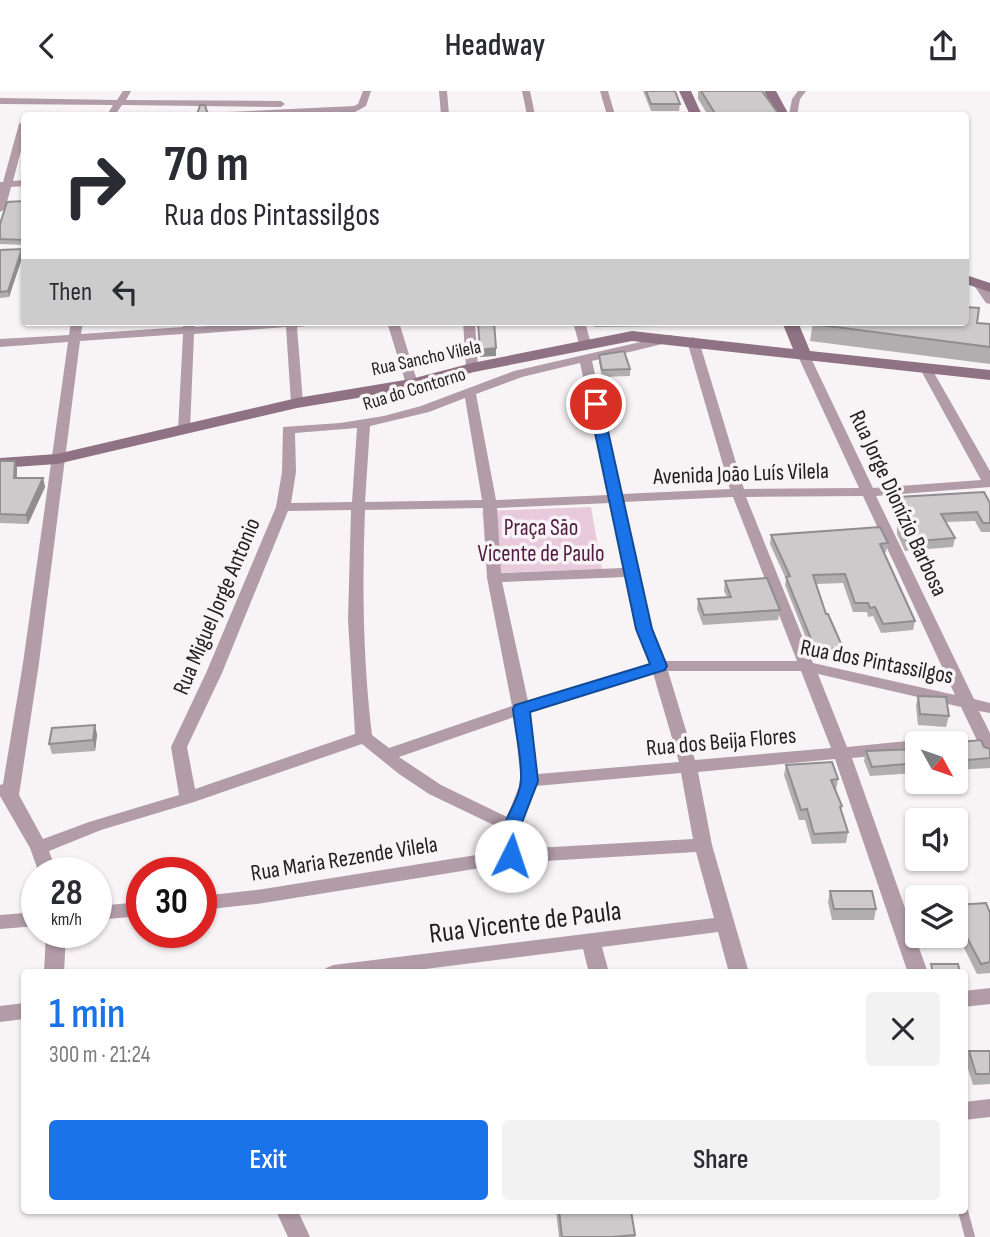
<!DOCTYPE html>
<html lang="en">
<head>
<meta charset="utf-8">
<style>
	body { margin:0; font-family:"Sofia Sans Condensed",sans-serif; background:#f2f2f3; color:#2b2b33; height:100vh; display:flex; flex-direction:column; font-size:26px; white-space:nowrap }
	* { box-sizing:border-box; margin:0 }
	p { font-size:23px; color:#7c7c81 }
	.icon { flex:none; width:38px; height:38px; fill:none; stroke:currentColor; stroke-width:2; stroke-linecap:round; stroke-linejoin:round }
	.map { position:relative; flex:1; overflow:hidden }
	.drawer { position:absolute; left:21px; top:878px; width:947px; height:245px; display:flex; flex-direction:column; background:#fff; border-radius:7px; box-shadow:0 2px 5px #0004 }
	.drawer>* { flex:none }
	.guide { position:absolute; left:21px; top:21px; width:948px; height:214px; border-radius:7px; box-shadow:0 2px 5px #0004; background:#fff; color:#2b2b33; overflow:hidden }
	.needle { width:46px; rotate:130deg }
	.controls { position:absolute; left:905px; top:640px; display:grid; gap:14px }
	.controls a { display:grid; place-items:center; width:63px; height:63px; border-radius:7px; background:#fff; box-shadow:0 2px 5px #0004; font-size:35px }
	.speed { position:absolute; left:21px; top:766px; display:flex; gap:14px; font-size:35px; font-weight:700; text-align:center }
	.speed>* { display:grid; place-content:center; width:91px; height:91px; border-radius:50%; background:#fff; box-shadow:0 2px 5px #0004; line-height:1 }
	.speed small { font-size:18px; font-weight:400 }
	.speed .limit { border:10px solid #d22; background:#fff; color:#111 }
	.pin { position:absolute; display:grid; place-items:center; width:60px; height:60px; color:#fff; margin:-30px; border:4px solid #fff; border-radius:50%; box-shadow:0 2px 7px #0007 }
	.me { position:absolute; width:77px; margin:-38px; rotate:4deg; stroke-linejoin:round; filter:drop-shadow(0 0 5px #0008) }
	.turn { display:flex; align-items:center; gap:24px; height:147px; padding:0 28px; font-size:32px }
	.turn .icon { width:91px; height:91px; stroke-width:2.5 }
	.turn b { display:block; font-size:49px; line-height:60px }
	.then { display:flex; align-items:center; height:66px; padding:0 28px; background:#0003; gap:14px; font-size:26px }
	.round { display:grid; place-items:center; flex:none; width:74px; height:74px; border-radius:7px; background:#f2f2f3 }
	.summary { display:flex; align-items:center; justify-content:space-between; height:119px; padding:0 28px }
	h1 { font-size:42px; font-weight:600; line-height:52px; color:#1a73e8 }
	.primary-button { display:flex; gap:14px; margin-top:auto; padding:14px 28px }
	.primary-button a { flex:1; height:80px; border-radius:7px; background:#1a73e8; color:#fff; font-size:28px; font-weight:600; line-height:80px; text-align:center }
	.primary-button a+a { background:#f2f2f3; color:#2b2b33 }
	header { display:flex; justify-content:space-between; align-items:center; height:91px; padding:0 28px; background:#fff; font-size:32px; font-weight:600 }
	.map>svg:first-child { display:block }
</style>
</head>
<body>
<header><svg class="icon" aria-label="back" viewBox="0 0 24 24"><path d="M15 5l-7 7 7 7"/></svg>Headway<svg class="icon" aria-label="share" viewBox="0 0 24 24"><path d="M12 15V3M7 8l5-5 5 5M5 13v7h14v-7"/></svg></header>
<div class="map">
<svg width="990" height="1146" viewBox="0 0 990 1146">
	<rect width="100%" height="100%" fill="#f8f4f6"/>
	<!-- green -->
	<path fill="#e9c9dc" d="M591 416 602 478 488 482 482 420Z"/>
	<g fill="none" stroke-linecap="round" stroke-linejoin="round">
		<!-- lane -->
		<path stroke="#b19ca8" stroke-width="10" d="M963 1120 970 1146"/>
		<!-- street -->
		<path fill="#b19ca8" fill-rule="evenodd" d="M123 0H131L126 9 281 10 285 13 281 16 122 14 115 24H107L113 14 0 13V7L117 9Z
			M363 0H371L366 15 355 21 224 24 228 21 354 15 358 13Z
			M439 0H447L449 24H441Z
			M522 0H530L535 24H527Z
			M600 0H608L615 24H607Z
			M798 0H806L800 8 797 24H789L792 8Z
			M24 30V48L13 90 24 89V95L11 96 5 118 0 121V91H3L19 33Z
			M979 190 983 191 990 201V213L986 212 973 193Z
			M71 231H83L81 243 183 236V231H195V236L264 231H322L316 234 297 236 303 312 297 316 291 312 286 236 194 243 190 339 184 343 178 339 183 243 80 250 39 572 19 704 43 748 89 731 179 704 171 656 206 582 276 416 282 381 283 336 340 332 384 325 421 315 514 280 671 244 675 246V250L592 270 622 403 730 398 687 250 693 246 699 250 744 398 859 397 797 263 803 259 809 263 873 397 981 389 919 276 921 273H929L990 380V396L876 405 974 608 990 612V622L979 620 990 642V666L982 660 961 616 818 583 847 656 917 649 924 653H917V661L852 667 928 882H908L835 668 698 681 712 754 749 882H729L718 841 602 856 609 882H589L583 858 394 882H323L326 877 333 874 714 827 696 761 511 772 257 813 201 819V805L257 799 501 760 498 747 502 738 429 703 399 683 362 653 194 711 101 739 49 760 57 782H39L30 757 0 705V694L3 693 23 572 68 251 0 256V248L69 244ZM580 272 608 404 496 409 476 303 522 286ZM465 307 482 409 365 411 370 335 429 321ZM357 337 352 411 291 412 296 381 295 342ZM863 405 955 604 813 572 746 406ZM733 406 797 570H665L652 538 623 411ZM610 412 623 477 501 482 497 417ZM483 417 487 487 512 615 389 657 372 644C363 569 362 494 365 419ZM351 419 348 529 355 643 195 698 187 656 222 582 288 420ZM625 486 636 538 650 573 528 610 502 491ZM668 580H801L831 657 695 669ZM653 582 679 671 538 683 530 621ZM514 626 521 690 507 726 441 694 399 666ZM681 682 693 748 518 758 516 747 536 695Z
			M387 231H399L418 293 416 296H408L406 293Z
			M463 231H475L478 277 472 281 466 277Z
			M573 231H585L591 253 589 255 585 257 579 253Z
			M142 811V825L96 829V815Z
			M37 821V835L0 838V824Z
			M46 842H66L64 882H44Z
			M990 897V913L964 916V900Z
			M24 912V928L0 931V915Z
			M990 1008V1026L964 1029V1011Z
			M276 1120H298L310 1146H288Z"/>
		<!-- secondary -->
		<path fill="#8f7283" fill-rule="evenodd" d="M679 0H691L702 24H690Z
			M764 0H776L789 24H777Z
			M966 184 990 192V201L966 193Z
			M782 231H798L810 260 990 279V289L632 250 474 281 412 298 297 317 57 373 0 377V367L57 363 297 307 411 288 472 272 632 240 793 258Z"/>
	</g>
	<!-- wall -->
	<path fill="#b1aeaf" d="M643 0H675L680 13 679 20H651Z
		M698 0H762L778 22 777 24H708L698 8Z
		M24 110V154L0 153V133Z
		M0 159 23 164 9 206 0 207Z
		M593 231H661V235L594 236Z
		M813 231 977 232 990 233V273L810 250Z
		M599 264 630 278V285L602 286 599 271Z
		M0 370H15L17 378V387H43L45 396 28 433 0 432Z
		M898 406 990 412V441H981L975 430 946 431 955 447 953 456 905 460 897 443V415Z
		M771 444 888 452 886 461H884L915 530 913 539 881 542 873 525 868 526 867 521H853L843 492 816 493 826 523 843 557 841 566 814 567 785 494 786 488 770 453Z
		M725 490 780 519 778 529 703 534 697 518 698 508 727 506 724 500Z
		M918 605 949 625 946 636 918 634 916 615Z
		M95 634 97 644 95 660 52 663 49 653Z
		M956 653 984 656 990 658V677L956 679Z
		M917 658V682L870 685 864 670 866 660Z
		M786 674 838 688 836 699H835L842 715 841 720 848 741 846 752 812 753 805 729H799L784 684Z
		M830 800 876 818 874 829H832L828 811Z
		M956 814 990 822V882L977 883 959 847 951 848 950 845H956Z
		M969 960H990V993L973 994 966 971Z
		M556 1120H631L635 1146H559Z"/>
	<!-- shaded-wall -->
	<path fill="#908d8f" d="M22 158 23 164 9 206 8 200Z
		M496 257V265L480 266V259Z
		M15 370 17 378 16 396 14 387Z
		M43 387 45 396 28 433 26 424Z
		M95 634 97 644 95 660 93 649Z"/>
	<!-- building -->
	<path fill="#cecacc" stroke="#908d8f" stroke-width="2" d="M646 0H675L680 13H651Z
		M701 0H762L778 22 747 24H748H716Z
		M200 14H205L208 24H197Z
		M24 110V149L0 148V133L7 111Z
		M22 158 8 200 0 201V159Z
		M966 216 979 217 977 232 990 233V256L812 233 813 231H966Z
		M478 231H494L496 257 480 259Z
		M624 260 630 278 602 279 599 264Z
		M0 370H15L14 387H43L26 424 0 423Z
		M984 401 990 412V432H983L977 421 941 423 955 447 907 451 899 434 898 406Z
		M880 436 888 452 880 453 915 530 883 533 875 516 870 517 868 512H855L845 483 813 484 826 523H828L843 557 815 558 786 486 790 485 771 444Z
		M767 487 780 519 704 524 698 508 731 506 725 490Z
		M918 605 946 606 949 625 920 623Z
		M95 634 93 649 49 653 52 637Z
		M981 649 984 656 990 658V667L956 670V653H939Z
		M917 658V672L872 676 866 660Z
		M832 671 838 688 831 689 842 715 840 716 848 741 814 743 807 718 801 719 786 674Z
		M830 800H872L876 818H834Z
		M986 812 990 822V871L981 873 962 837H956V814Z
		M931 873H958L960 882H933Z
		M969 960H990V983H976Z
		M559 1120H631L635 1144 612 1146H562Z"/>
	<!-- route -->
	<path fill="#1a73e8" stroke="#114b97" stroke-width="2" d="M596 309 602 313 652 538 667 575 665 579 530 621 538 690 516 747 520 765 518 770H505C488 740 520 717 521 688 522 665 515 640 513 618L515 614 650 573 636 538 589 313Z"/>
	<g text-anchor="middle" stroke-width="7" stroke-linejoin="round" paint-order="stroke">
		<!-- far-street labels -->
		<g font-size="19" fill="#201f20" stroke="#f8f4f6">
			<text transform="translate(426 266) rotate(-12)" y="7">Rua Sancho Vilela</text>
			<text transform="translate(414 297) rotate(-17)" y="7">Rua do Contorno</text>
		</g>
		<!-- street labels -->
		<g font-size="23" fill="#201f20" stroke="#f8f4f6">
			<text transform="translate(741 382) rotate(-2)" y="8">Avenida João Luís Vilela</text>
			<text transform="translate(899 412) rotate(65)" y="8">Rua Jorge Dionízio Barbosa</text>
			<text transform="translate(216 515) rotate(-67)" y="8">Rua Miguel Jorge Antonio</text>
			<text transform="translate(877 570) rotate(11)" y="8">Rua dos Pintassilgos</text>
			<text transform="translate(721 650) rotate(-5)" y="8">Rua dos Beija Flores</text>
			<text transform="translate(344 767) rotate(-9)" y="8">Rua Maria Rezende Vilela</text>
		</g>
		<!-- park labels -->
		<g font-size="23" fill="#511b40" stroke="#f8f4f6">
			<text x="541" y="444">Praça São<tspan x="541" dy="26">Vicente de Paulo</tspan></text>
		</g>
		<!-- near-street labels -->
		<g font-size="28" fill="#201f20" stroke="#f8f4f6">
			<text transform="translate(525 830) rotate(-7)" y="10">Rua Vicente de Paula</text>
		</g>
	</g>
</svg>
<div class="controls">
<a><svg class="needle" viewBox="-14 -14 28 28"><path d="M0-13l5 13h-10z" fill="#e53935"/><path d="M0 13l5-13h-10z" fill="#7c7c81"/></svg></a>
<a><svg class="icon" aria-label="sound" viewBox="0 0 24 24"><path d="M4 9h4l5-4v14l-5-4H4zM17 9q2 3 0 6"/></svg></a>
<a><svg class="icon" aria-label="layers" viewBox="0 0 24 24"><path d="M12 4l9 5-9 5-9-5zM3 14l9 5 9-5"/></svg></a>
</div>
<div class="speed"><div>28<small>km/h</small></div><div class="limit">30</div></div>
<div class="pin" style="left:596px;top:313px;background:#d93025"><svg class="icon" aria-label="arrive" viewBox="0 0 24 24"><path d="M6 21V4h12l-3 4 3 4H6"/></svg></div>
<svg class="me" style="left:511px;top:765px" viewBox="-20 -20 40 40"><circle r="19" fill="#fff"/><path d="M0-13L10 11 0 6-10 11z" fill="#1a73e8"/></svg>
<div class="guide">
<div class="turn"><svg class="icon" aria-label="right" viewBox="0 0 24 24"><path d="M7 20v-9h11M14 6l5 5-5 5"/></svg><div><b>70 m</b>Rua dos Pintassilgos</div></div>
<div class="then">Then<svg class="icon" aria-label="left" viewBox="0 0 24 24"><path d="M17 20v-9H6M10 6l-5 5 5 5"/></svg></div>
</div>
<section class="drawer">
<div class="summary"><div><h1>1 min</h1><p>300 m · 21:24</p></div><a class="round"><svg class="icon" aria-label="close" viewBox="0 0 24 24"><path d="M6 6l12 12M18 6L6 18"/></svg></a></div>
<div class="primary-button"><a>Exit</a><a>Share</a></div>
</section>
</div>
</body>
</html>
